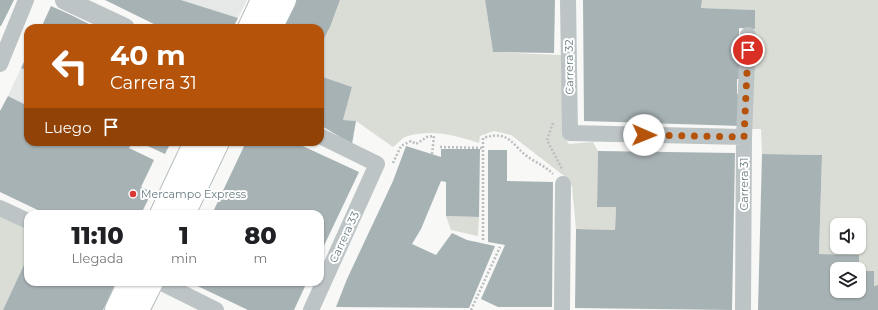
<!DOCTYPE html>
<html lang="es">
<head>
<meta charset="utf-8">
<style>
	body { margin:0; font-family:Montserrat,sans-serif; background:#f2f2f2; color:#202124; height:100vh; display:flex; flex-direction:column; font-size:15px; white-space:nowrap }
	* { box-sizing:border-box; margin:0 }
	p { font-size:13px; color:#757577 }
	.icon { flex:none; width:22px; height:22px; fill:none; stroke:currentColor; stroke-width:2; stroke-linecap:round; stroke-linejoin:round }
	.map { position:relative; flex:1; overflow:hidden }
	.sheet { position:absolute; left:24px; top:210px; width:300px; height:76px; display:flex; flex-direction:column; background:#fff; border-radius:12px; box-shadow:0 1px 3px #0004 }
	.sheet>* { flex:none }
	.hud { position:absolute; left:24px; top:24px; width:300px; height:122px; border-radius:12px; box-shadow:0 1px 3px #0004; background:#b45309; color:#fff; overflow:hidden }
	.buttons { position:absolute; left:830px; top:218px; display:grid; gap:8px }
	.buttons a { display:grid; place-items:center; width:36px; height:36px; border-radius:8px; background:#fff; box-shadow:0 1px 3px #0004; font-size:20px }
	.pin { position:absolute; display:grid; place-items:center; width:34px; height:34px; color:#fff; margin:-17px; border:2px solid #fff; border-radius:50%; box-shadow:0 1px 4px #0007 }
	.me { position:absolute; width:44px; margin:-22px; rotate:91deg; stroke-linejoin:round; filter:drop-shadow(0 0 3px #0008) }
	.turn { display:flex; align-items:center; gap:14px; height:84px; padding:0 20px; font-size:18px }
	.turn .icon { width:52px; height:52px; stroke-width:2.5 }
	.turn b { display:block; font-size:28px; line-height:34px }
	.then { display:flex; align-items:center; height:38px; padding:0 20px; background:#0003; gap:8px; font-size:15px }
	.eta { display:flex; justify-content:space-evenly; align-items:center; height:68px; text-align:center }
	.eta b { font-size:24px; font-weight:800; line-height:28px }
	.map>svg:first-child { display:block }
</style>
</head>
<body>
<div class="map">
<svg width="878" height="310" viewBox="0 0 878 310">
	<rect width="100%" height="100%" fill="#f8f8f6"/>
	<!-- built -->
	<path fill="#e6e8e7" d="M181 0H247L238 18Z
		M21 68 28 71V106L8 96Z"/>
	<!-- green -->
	<path fill="#daddd5" fill-rule="evenodd" d="M340 0H485L493 52 561 55 564 137 569 144 593 142 598 151 597 207H616L615 230 576 229 572 186 568 179 511 135 494 131 480 136 479 143C456 136 433 129 408 136 403 137 398 143 393 147L356 121 343 120 352 87 320 76V46L330 27Z
		M702 0H878V285L874 286V271H859V255L819 254 822 155 762 154 761 129H751L755 10 701 8ZM837 225H859V247H837Z
		M0 216 28 229V256L3 310H0Z
		M446 216 479 217 478 236 451 230Z"/>
	<!-- building -->
	<path fill="#a7b2b5" d="M0 0H14L1 26H0Z
		M105 0H181L238 18 233 28H162Z
		M296 0H340L330 27 320 46V28H283Z
		M485 0H555L554 53 493 52Z
		M583 0H702L701 8 755 10V29L739 28 740 79H737V94H741V126L584 121Z
		M51 6 71 15 97 28H41Z
		M28 54V71L21 68Z
		M320 76 352 87 343 120 356 121 352 144 320 125Z
		M8 96 28 106V142H132L129 148 154 160 141 187 152 192 141 214H46L0 192V111Z
		M139 142H171L165 154Z
		M246 142H294L359 172 320 254V214H212Z
		M406 146 441 157V149H480L479 217 446 216V182L441 181 421 229 412 244 436 255 452 233 467 240 495 246 469 308 336 307 347 279 393 181Z
		M488 150H507V181L553 182 552 307H498L481 299 505 245 488 242Z
		M598 151 735 153 732 310 575 308 576 229 615 230 616 207H597Z
		M762 154 822 155 819 254 859 255V269H837V291H859V271H874V286L878 285V310H758Z
		M28 256V282H116L103 310H3Z
		M189 282H307L294 310H248Z"/>
	<g fill="none" stroke-linecap="round" stroke-linejoin="round">
		<defs>
			<path id="secondary" d="M249 28 262 0
				M271 28 285 0
				M161 214 195 142
				M184 214 218 142
				M116 310 129 282
				M138 310 152 282"/>
		</defs>
		<!-- secondary casing -->
		<use href="#secondary" stroke="#b0b8bb" stroke-width="24"/>
		<!-- path -->
		<path stroke="#babec0" stroke-width="2.5" stroke-dasharray="2 2" stroke-linecap="butt" d="M553 123 547 140 562 169
			M440 147 483 148
			M393 163 401 146 411 141 416 144 427 137 434 136 432 154
			M483 240V138C511 129 512 147 531 159 539 164 546 167 553 174
			M471 310 500 247"/>
		<!-- minor -->
		<path stroke="#bdc4c6" stroke-width="16" d="M568 0 570 133 744 137
			M0 64 26 0
			M0 208 28 221
			M160 282 216 310
			M311 310 377 164 320 136
			M562 310 563 184
			M743 310 744 137 748 35"/>
		<!-- tertiary -->
		<path stroke="#bdc4c6" stroke-width="20" d="M65 0 125 28"/>
		<!-- secondary -->
		<use href="#secondary" stroke="#fff" stroke-width="22"/>
	</g>
	<g fill="none" stroke-linecap="round" stroke-linejoin="round">
		<!-- route -->
		<path stroke="#b45309" stroke-width="7" stroke-dasharray="0 12.6" d="M644 135 744 137 748 50"/>
	</g>
	<!-- markers -->
	<circle fill="#dc3833" stroke="#fff" stroke-width="1.5" cx="133" cy="194" r="4"/>
	<g text-anchor="middle" stroke-width="4" stroke-linejoin="round" paint-order="stroke">
		<!-- street labels -->
		<g font-size="11" fill="#657a80" stroke="#fff">
			<text transform="translate(569 67) rotate(-91)" y="4">Carrera 32</text>
			<text transform="translate(744 184) rotate(-90)" y="4">Carrera 31</text>
			<text transform="translate(344 237) rotate(-65)" y="4">Carrera 33</text>
		</g>
		<!-- poi labels -->
		<g font-size="11" fill="#657a80" stroke="#fff" text-anchor="start">
			<text x="141" y="198">Mercampo Express</text>
		</g>
	</g>
</svg>
<div class="buttons">
<a><svg class="icon" aria-label="sound" viewBox="0 0 24 24"><path d="M4 9h4l5-4v14l-5-4H4zM17 9q2 3 0 6"/></svg></a>
<a><svg class="icon" aria-label="layers" viewBox="0 0 24 24"><path d="M12 4l9 5-9 5-9-5zM3 14l9 5 9-5"/></svg></a>
</div>
<div class="pin" style="left:748px;top:50px;background:#d93025"><svg class="icon" aria-label="arrive" viewBox="0 0 24 24"><path d="M6 21V4h12l-3 4 3 4H6"/></svg></div>
<svg class="me" style="left:644px;top:135px" viewBox="-20 -20 40 40"><circle r="19" fill="#fff"/><path d="M0-13L10 11 0 6-10 11z" fill="#b45309"/></svg>
<div class="hud">
<div class="turn"><svg class="icon" aria-label="left" viewBox="0 0 24 24"><path d="M17 20v-9H6M10 6l-5 5 5 5"/></svg><div><b>40 m</b>Carrera 31</div></div>
<div class="then">Luego<svg class="icon" aria-label="arrive" viewBox="0 0 24 24"><path d="M6 21V4h12l-3 4 3 4H6"/></svg></div>
</div>
<section class="sheet">
<div class="eta">
<div><b>11:10</b><p>Llegada</p></div>
<div><b>1</b><p>min</p></div>
<div><b>80</b><p>m</p></div>
</div>
</section>
</div>
</body>
</html>
